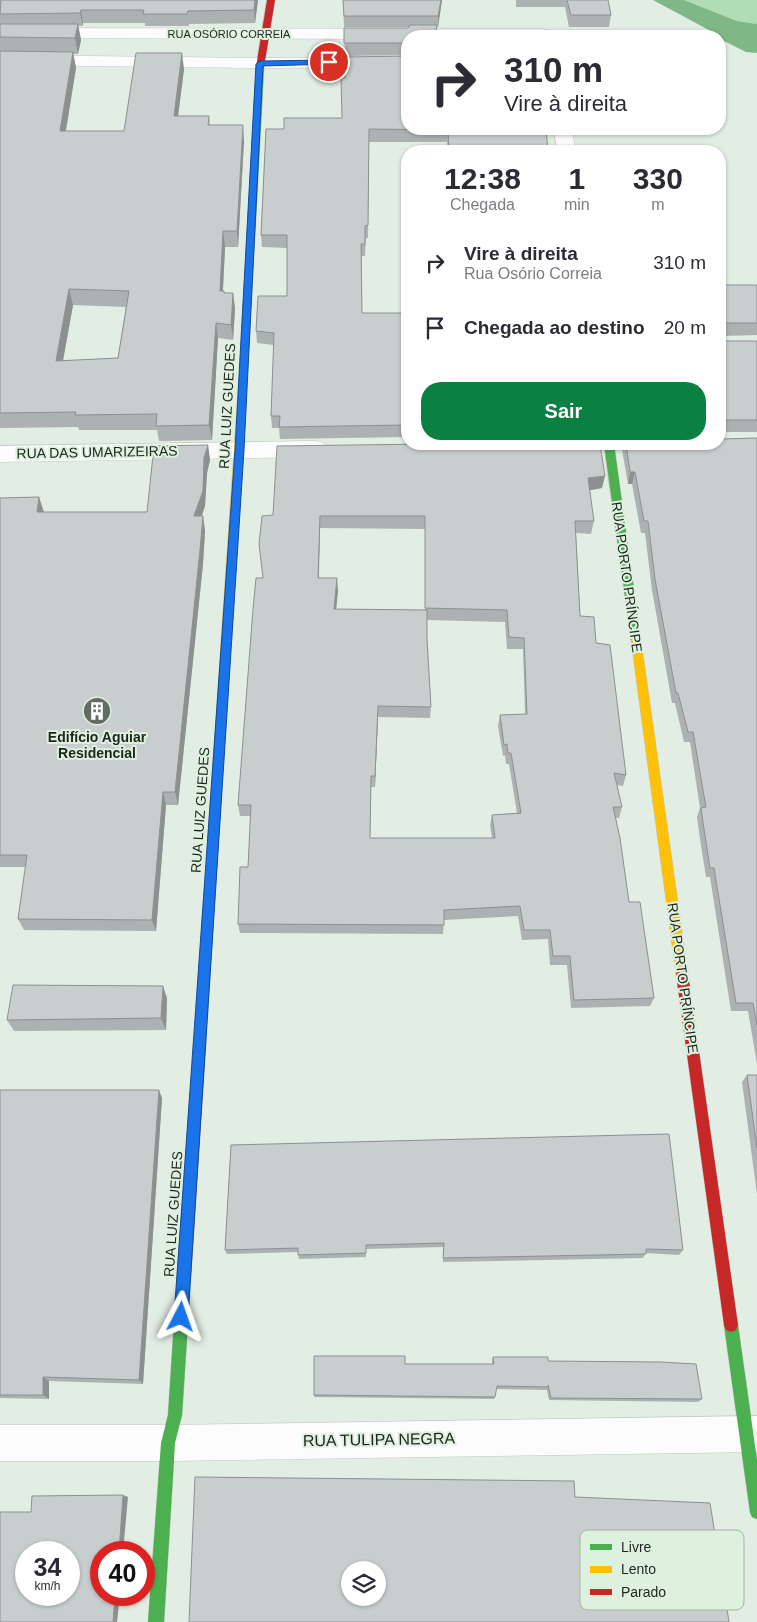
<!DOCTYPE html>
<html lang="pt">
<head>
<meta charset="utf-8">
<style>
	body { margin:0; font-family:Helvetica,sans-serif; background:#f2f2f3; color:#2b2b33; height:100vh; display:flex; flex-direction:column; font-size:19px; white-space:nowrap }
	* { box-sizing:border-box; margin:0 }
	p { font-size:16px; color:#7c7c81 }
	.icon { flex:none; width:28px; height:28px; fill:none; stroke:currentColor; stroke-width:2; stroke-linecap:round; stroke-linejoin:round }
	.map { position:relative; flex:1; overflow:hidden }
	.panel { position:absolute; left:401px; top:145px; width:325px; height:305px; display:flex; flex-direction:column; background:#fff; border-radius:20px; box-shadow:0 1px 4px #0004 }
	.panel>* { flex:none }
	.top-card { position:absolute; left:401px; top:30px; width:325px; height:105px; border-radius:20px; box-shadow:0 1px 4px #0004; background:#fff; color:#2b2b33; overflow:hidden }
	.tools { position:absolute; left:341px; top:1561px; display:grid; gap:10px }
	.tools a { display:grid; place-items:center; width:45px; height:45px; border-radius:50%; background:#fff; box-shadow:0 1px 4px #0004; font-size:25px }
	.speed { position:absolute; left:15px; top:1541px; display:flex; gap:10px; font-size:25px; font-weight:700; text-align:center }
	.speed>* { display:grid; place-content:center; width:65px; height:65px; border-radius:50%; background:#fff; box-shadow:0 1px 4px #0004; line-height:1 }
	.speed small { font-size:12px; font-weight:400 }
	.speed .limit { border:8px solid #d22; background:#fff; color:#111 }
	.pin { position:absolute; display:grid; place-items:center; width:42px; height:42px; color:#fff; margin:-21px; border:2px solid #fff; border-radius:50%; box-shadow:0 1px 5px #0007 }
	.me { position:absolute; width:55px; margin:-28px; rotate:4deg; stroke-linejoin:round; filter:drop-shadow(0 0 4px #0008) }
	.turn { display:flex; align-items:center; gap:18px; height:105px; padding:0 20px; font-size:22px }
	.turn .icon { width:65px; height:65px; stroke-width:2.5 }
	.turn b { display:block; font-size:35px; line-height:42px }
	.eta { display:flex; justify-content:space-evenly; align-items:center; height:85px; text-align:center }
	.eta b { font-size:30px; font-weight:700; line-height:35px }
	.primary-button { display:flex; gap:10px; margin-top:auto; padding:10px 20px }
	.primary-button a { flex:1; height:58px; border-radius:20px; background:#0b8043; color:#fff; font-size:20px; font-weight:700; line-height:58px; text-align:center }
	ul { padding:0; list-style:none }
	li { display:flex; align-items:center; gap:15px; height:65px; padding:0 20px }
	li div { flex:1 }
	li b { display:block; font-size:19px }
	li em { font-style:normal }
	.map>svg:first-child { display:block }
</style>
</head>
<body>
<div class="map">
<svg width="757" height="1622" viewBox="0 0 757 1622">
	<rect width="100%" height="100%" fill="#e2ede3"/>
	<!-- forest -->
	<path fill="#afdeb4" d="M684 0H757V24L737 21Z"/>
	<!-- water -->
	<path fill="#7fb787" d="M653 0H684L737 21 757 24V53L746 52 722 40 720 36Z"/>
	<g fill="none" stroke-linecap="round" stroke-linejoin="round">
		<defs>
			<path id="street" d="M0 28 542 29 553 32 556 36H408V39L0 38Z
				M0 55 260 58 408 57V67L260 68 0 65Z
				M554 129H572L575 151H557Z
				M316 441 324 443 327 449 324 455 316 457 0 462V446Z
				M757 1416V1452L168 1461H0V1425H168Z"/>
			<path id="fast" d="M257 65 264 67 249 347 245 350 241 347Z
				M604 444H614L641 640 636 644 631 640Z
				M224 668 229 672 206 1043 204 1047 200 1049 196 1047 194 1043 219 672Z
				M184 1269 189 1271 191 1276 182 1415 175 1443 164 1622H148L161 1443 168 1415 177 1276 179 1271Z
				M731 1318 736 1320 738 1325 757 1460V1519L752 1517 750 1512 724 1325 726 1320Z"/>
			<path id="slow" d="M245 344 249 347 229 672 224 676 219 672 241 347Z
				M636 636 641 640 688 974 686 978 682 980 678 978 676 974 631 640Z"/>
			<path id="jam" d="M267 0H275L264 67 260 69 256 67Z
				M682 968 686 970 688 974 738 1325 736 1330 731 1332 726 1330 724 1325 676 974 678 970Z
				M200 1037 204 1039 206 1043 191 1276 189 1281 184 1283 179 1281 177 1276 194 1043 196 1039Z"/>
		</defs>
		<!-- street casing -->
		<use href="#street" stroke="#c0c8c0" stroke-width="1"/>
		<!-- fast casing -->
		<use href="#fast" stroke="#c0c8c0" stroke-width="1"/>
		<!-- slow casing -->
		<use href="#slow" stroke="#c0c8c0" stroke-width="1"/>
		<!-- jam casing -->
		<use href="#jam" stroke="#c0c8c0" stroke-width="1"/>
		<!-- street -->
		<use href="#street" fill="#fbfcfb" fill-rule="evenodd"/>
		<!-- fast -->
		<use href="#fast" fill="#4caf50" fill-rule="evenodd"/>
		<!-- slow -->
		<use href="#slow" fill="#ffc107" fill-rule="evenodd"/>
		<!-- jam -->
		<use href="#jam" fill="#c62828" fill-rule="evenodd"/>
	</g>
	<!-- wall -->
	<path fill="#acb1b1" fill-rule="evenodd" d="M1 0H258L255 23 189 24V26H145V23H83V26H78L81 40 78 54H73L76 68 66 131H124L184 69 178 116H209L210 125 244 141 238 247H225L223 291 225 293H233L235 309 233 340 218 338 212 440 159 441 157 430H79L78 427 0 428V2ZM73 305 126 307 118 358 63 361Z
		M343 0H442L438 27H437L436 36H408V55L345 56 344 28H408L409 27H344Z
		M516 0H608L611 15 609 27H569L565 7H516Z
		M266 129H543L548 151H448L447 142H369L368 238H366L365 256H362V313H408V437L280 439 279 428H272L271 416 274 345 257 343 256 331 287 296V248L262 247 261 235Z
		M720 285H757V335L722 336 721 339 723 341H757V432H721L720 436Z
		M757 438V1064L748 1011H731L710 877H706L700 839 697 817 700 808 690 742H684L675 703H672L652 590 645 533H641L632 484H628L621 444H720L723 439Z
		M208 445 210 460 207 473 205 506 202 516H203L205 531 203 564 178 805H166L156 931 24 930 18 919 26 867H0V498L44 512H147Z
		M602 488 589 490 594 521 591 534 576 533 580 616 596 643 626 775 623 786 617 785 622 807 619 818H616L629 902 654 998 650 1006 571 1008 567 965H550L548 939 522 940 518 916 444 920 443 934 240 933 238 924 248 867 251 816H240L238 805 263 578 273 515ZM320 528 425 529V610L336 609 338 590 319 578ZM427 620 505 622 507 649H523L525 714 500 715 498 726 503 756 505 755 506 764H509L517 813 492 815 490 825 492 838H370L371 787H375L378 717 430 718 431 707 427 639Z
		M167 998 166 1030 14 1031 7 1020Z
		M747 1075H757V1194L742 1082Z
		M0 1090 162 1098 143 1384 49 1381V1399L0 1398Z
		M231 1145 683 1250 679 1255 646 1253 643 1258 443 1262V1247L366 1249V1257L299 1259 298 1252 227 1254 225 1250Z
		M493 1357 548 1361 702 1399 698 1402 549 1400 547 1390 496 1389 495 1397 494 1399 314 1397V1395L405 1364H492V1360Z"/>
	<!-- shaded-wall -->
	<path fill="#8c9090" d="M255 0H258L255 23 254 10Z
		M441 0H442L438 27V16Z
		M81 10 83 23V26L80 13Z
		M78 24 81 40 78 54 75 38Z
		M73 52 76 68 63 147 60 131Z
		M182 53 184 69 176 132 174 116Z
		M243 125 244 141 238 247 237 231Z
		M223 231 225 247 222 307 220 291Z
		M69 289 73 305 60 377 56 361Z
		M233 293 235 309 233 340 231 325Z
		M216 323 218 338 212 440 209 425Z
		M208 445 210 460 207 473 205 506 196 531 194 516 204 458Z
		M630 472H635L632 484H628Z
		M605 476 602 488 586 491 588 478Z
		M39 497 44 512 41 527 37 512Z
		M203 516 205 531 203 564 178 805 175 792Z
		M320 516V528L318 590V578Z
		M337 578 338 590 335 621 334 609Z
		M378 706V717L375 787V776Z
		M163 792 166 805 156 931 152 920Z
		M163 986 167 998 166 1030 161 1018Z
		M159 1090 162 1098 143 1384 139 1380Z
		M43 1377 49 1381V1399L43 1395Z
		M123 1495 128 1497 123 1552H119Z
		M115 1595H120L117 1622H113Z"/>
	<!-- building -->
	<path fill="#c8cece" stroke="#8c9090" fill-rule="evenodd" d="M1 0H255L254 10 188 11 187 14H143L144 10H81L80 13 0 14Z
		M343 0H441L438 16H344Z
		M567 0H608L611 15H571Z
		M0 24H78L75 38 0 37Z
		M410 25H437L435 36H408V43H344V28H408Z
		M0 51 73 52 60 131H124L136 53H182L174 116H209L208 125H243L237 231H223L220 291H224V293H233L231 325 216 323 209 425 156 426 157 414 75 415 76 412 0 413ZM69 289 129 291 118 358 56 361Z
		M408 56V129H546L548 151H449L448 130 369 129 368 225 365 226V244H361L362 313H408V425L279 427 280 416H271L274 333 256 331 258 296H287V235H261L266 129H284V118H342L341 78H345V57Z
		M720 285H757V323H722L721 339 723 341H757V420H722V430H720Z
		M720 438 723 439 757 438V1025L753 1003H736L714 868H710L704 829 701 808 706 807 693 732H688L678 693H676L655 579 648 521H644L635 472H630L626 444H720Z
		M427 444H600L605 476 588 478 594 521H575L580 616 594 617 596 643 610 645 626 775 614 773 622 807H613L620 838 629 902H640L654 998 574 1000 570 956H553L550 930H524L520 906 444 910V925L238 924 240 867H248L251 805H238L253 609 256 578H263L259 544 262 516 273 515 277 446ZM320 516H425V608L507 610 509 637 524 638 527 714 500 715 504 745 507 744 508 753H511L521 813 492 815 495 838H370L371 776H375L378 706 431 707 427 639V610L334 609 337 578H318Z
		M208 445 204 458 203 491 194 516H203L200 550 175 792H163L152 920 18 919 27 855H0V498L39 497 37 512H147L154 446Z
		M13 985 163 986 161 1018 7 1020Z
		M747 1075H757V1148Z
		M0 1090H159L139 1380 43 1377V1395H0Z
		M669 1134 683 1250 646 1249V1254L443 1258 444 1243 366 1245V1253L298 1255V1248L225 1250 231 1145Z
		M314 1356H405V1364H494L493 1357H548V1361L660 1362 696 1364 702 1399 551 1398 548 1385 549 1387 497 1386 495 1397 314 1395Z
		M195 1477 574 1481 575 1497 710 1503 729 1622H189ZM350 1570H378V1598H350Z
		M123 1495 119 1552H101V1595H115L113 1622H0V1512H31L32 1496ZM26 1552H69V1595H26Z"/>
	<!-- route -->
	<path fill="#1a73e8" stroke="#114b97" d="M329 60 333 62 332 64 263 66 244 450 188 1317 186 1322 181 1324 176 1322 174 1317 235 450 256 64 260 61Z"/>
	<!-- icons -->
	<defs>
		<symbol id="building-disc" viewBox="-11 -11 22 22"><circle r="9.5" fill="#636b64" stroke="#def1df"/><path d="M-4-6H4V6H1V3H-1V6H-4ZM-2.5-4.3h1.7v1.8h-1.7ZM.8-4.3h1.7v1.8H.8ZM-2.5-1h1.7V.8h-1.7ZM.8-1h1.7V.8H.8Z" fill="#fff"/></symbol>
	</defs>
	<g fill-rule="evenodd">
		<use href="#building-disc" x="81" y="695" width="32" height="32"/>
	</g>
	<g text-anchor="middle" stroke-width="4" stroke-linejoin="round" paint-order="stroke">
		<!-- far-street labels -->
		<g font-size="11" fill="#1e251f" stroke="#def1df">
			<text x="229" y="38">RUA OSÓRIO CORREIA</text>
		</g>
		<!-- street labels -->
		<g font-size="14" fill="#1e251f" stroke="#def1df">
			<text transform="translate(227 406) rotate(-87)" y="5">RUA LUIZ GUEDES</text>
			<text transform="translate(97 452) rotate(-1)" y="5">RUA DAS UMARIZEIRAS</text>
			<text transform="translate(627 577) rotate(82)" y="5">RUA PORTO PRÍNCIPE</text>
			<text transform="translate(200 810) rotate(-86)" y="5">RUA LUIZ GUEDES</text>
			<text transform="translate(683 978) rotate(82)" y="5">RUA PORTO PRÍNCIPE</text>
			<text transform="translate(173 1214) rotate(-86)" y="5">RUA LUIZ GUEDES</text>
		</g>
		<!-- poi labels -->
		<g font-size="14" font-weight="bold" fill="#1e251f" stroke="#def1df">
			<text x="97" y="742">Edifício Aguiar<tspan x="97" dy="16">Residencial</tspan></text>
		</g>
		<!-- near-street labels -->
		<g font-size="16" fill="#1e251f" stroke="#def1df">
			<text transform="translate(379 1439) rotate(-1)" y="6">RUA TULIPA NEGRA</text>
		</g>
	</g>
	<!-- legend -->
	<rect x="580" y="1530" width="164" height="80" rx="8" fill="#def1df" stroke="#a4b4a5" stroke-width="1"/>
	<rect x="590" y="1544" width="22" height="6" fill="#4caf50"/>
	<rect x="590" y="1566" width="22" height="7" fill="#ffc107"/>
	<rect x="590" y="1589" width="22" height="6" fill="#c62828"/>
	<g font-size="14" fill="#1e251f">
		<text x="621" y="1552">Livre</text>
		<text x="621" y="1574">Lento</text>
		<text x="621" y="1597">Parado</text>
	</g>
</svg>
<div class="tools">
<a><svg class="icon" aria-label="layers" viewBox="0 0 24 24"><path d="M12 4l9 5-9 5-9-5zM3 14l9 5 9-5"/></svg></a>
</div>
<div class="speed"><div>34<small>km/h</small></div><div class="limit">40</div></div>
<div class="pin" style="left:329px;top:62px;background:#d93025"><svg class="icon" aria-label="arrive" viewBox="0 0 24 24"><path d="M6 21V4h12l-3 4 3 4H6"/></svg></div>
<svg class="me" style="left:181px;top:1317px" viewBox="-20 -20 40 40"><path d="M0-17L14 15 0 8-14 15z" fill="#1a73e8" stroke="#fff" stroke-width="4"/></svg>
<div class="top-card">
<div class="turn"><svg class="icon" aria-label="right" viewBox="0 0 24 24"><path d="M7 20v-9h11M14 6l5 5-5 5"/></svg><div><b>310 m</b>Vire à direita</div></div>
</div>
<section class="panel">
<div class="eta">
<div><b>12:38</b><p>Chegada</p></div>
<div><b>1</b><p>min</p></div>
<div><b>330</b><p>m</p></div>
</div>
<ul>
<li><svg class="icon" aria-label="right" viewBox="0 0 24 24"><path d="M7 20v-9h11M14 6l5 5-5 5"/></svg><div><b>Vire à direita</b><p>Rua Osório Correia</p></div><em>310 m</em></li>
<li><svg class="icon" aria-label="arrive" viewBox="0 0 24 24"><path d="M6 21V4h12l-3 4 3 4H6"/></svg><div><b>Chegada ao destino</b></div><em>20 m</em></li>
</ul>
<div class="primary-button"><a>Sair</a></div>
</section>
</div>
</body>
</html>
